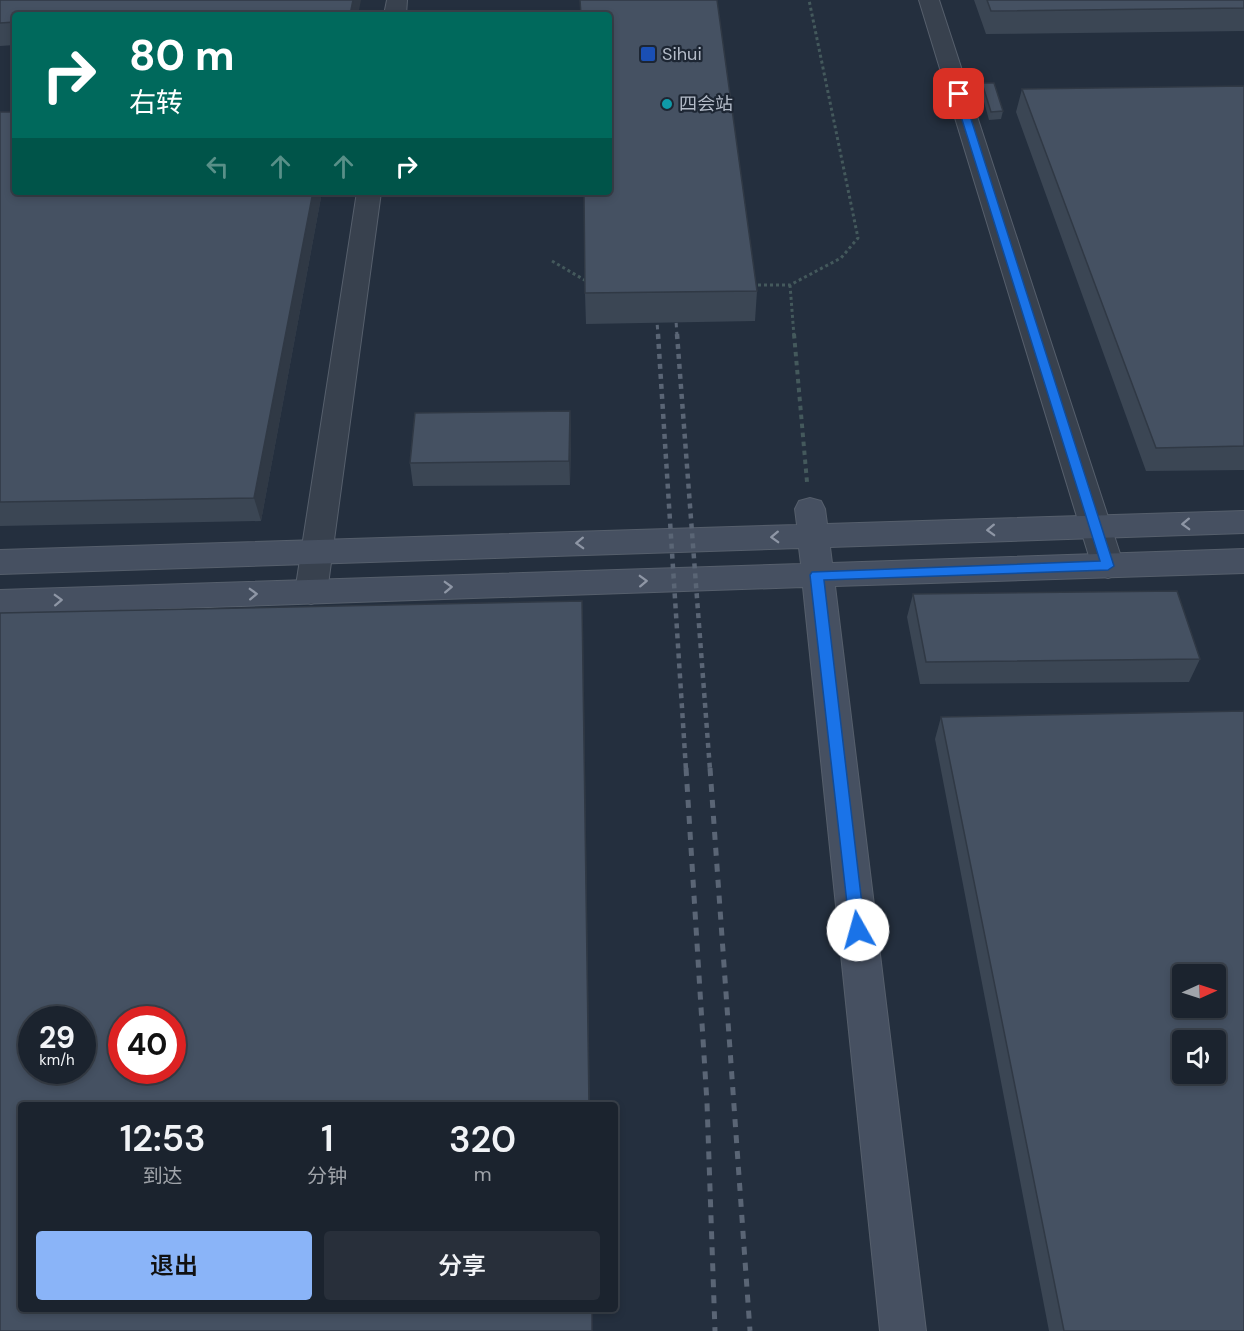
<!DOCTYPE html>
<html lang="zh">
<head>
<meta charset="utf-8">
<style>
	body { margin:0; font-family:"DM Sans","Noto Sans SC",sans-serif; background:#282f3a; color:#f1f3f6; height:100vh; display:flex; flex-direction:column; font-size:22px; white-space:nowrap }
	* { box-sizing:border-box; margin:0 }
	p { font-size:20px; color:#a0a4aa }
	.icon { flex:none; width:33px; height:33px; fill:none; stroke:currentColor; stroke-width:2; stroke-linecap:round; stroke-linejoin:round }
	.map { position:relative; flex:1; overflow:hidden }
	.drawer { position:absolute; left:18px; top:1102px; width:600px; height:210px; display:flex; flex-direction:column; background:#1b232e; border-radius:6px; box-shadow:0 3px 9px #0003,0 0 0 2px #39404a }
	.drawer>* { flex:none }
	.guide { position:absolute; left:12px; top:12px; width:600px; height:183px; border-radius:6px; box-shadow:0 3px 9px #0003,0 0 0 2px #39404a; background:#00695c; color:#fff; overflow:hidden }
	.needle { width:39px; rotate:87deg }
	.fabs { position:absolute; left:1172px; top:964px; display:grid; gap:12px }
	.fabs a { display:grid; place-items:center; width:54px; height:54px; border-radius:6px; background:#1b232e; box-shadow:0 3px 9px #0003,0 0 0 2px #39404a; font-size:30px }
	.speed { position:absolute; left:18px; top:1006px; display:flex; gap:12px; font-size:30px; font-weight:700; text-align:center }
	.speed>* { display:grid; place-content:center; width:78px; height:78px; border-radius:50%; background:#1b232e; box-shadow:0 3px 9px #0003,0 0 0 2px #39404a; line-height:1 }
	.speed small { font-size:15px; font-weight:400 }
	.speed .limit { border:9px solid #d22; background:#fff; color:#111 }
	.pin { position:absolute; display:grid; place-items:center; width:51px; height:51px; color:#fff; margin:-26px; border-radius:12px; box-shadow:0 3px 9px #0006 }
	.me { position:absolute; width:66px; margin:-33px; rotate:353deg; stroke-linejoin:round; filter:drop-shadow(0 0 4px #0008) }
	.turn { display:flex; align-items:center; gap:21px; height:126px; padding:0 18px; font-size:27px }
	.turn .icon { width:78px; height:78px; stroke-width:2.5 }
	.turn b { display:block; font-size:42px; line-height:51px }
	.lanes { display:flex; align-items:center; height:57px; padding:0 18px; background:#0003; justify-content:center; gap:30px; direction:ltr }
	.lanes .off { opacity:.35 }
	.eta { display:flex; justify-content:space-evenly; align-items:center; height:102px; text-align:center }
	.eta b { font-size:36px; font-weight:600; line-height:42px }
	.primary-button { display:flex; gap:12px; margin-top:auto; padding:12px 18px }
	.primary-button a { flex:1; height:69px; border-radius:6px; background:#8ab4f8; color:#111; font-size:24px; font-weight:600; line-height:69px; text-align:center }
	.primary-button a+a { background:#282f3a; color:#f1f3f6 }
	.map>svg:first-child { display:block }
</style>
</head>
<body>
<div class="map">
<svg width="1244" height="1331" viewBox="0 0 1244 1331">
	<rect width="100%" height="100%" fill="#242f3e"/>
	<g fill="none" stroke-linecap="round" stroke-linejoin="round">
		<defs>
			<path id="street" d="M387 0H407L406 15H384Z
				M919 0H939L1124 566 1119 574 1108 578 1097 574 1092 566Z
				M357 192H381L327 592 322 600 311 604 300 600 295 592Z"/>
			<path id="secondary" d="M810 498 821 501 825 509 827 524 1244 511V533L830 547 832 563 1244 549V573L835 586 926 1331H880L803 587 0 614V590L801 564 799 548 0 574V550L797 525 795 509 799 501Z"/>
		</defs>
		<!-- street casing -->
		<use href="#street" stroke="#565f6c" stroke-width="2"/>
		<!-- secondary casing -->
		<use href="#secondary" stroke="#565f6c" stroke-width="2"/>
		<!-- path-far1 -->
		<path stroke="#44595c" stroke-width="3" stroke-dasharray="3 3" stroke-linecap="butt" d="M552 261 588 282
			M752 285H790L841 258 858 238 809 0
			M790 285 794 336"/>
		<!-- path -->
		<path stroke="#44595c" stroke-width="4" stroke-dasharray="4.5 4.5" stroke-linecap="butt" d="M794 334 807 482"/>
		<!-- street -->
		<use href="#street" fill="#38414e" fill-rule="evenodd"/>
		<!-- secondary -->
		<use href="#secondary" fill="#465061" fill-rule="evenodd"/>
		<!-- rail-far2 -->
		<path stroke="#5a6575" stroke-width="3" stroke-dasharray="4.5 4.5" stroke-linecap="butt" d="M675 305 677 336
			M656 307 658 336"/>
		<!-- rail-far1 -->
		<path stroke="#5a6575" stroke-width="4.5" stroke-dasharray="5 5" stroke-linecap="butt" d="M658 334 686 770
			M677 334 710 770"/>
		<!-- rail -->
		<path stroke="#5a6575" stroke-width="5" stroke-dasharray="8 8" stroke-linecap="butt" d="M686 768 707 1103 715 1331
			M710 768 750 1331"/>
	</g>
	<!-- wall -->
	<path fill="#3b4654" d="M0 0 15 15V45L0 46Z
		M974 0H1244V31L986 34Z
		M982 83 1003 111 1001 119 989 120 981 91Z
		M1244 86V470L1146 471 1016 112 1022 89Z
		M0 112 322 192 261 521 0 526Z
		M757 291 755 321 586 324 585 293Z
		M570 411 571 435 570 485 413 486 410 463Z
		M913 594 1200 659 1189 682 920 684 907 617Z
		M941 717 1244 1331H1049L935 739Z"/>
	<!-- shaded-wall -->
	<path fill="#303945" d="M353 0H361L358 15H350Z
		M313 192H322L261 521 254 498Z
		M570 411 571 435 570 485 569 461Z
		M582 601 583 624 590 1106H589Z"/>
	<!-- building -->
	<path fill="#455162" stroke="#303945" stroke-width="1.5" fill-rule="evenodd" d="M0 0H353L350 15H15V22L0 23Z
		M580 0H717L757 291 585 293 584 192H609V15H581Z
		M987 0H1244V8L991 11Z
		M982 83H994L1003 111 991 112Z
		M1244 86V446L1156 448 1022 89Z
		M0 112H15V192H313L254 498 0 502Z
		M570 411 569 461 410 463 415 413Z
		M1177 591 1200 659 926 662 913 594Z
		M582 601 589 1106H21V1310H592V1331H0V613ZM32 1020H82V1071H32ZM122 1020H172V1071H122Z
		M1244 711V1331H1064L941 717ZM1182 975H1215V1008H1182ZM1182 1041H1215V1074H1182Z"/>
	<!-- one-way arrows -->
	<defs><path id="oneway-chevron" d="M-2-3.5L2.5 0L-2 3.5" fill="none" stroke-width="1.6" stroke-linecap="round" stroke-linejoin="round" transform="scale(1.5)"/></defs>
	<g stroke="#8e96a5">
		<use href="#oneway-chevron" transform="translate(1186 524) rotate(178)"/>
		<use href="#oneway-chevron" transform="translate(991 530) rotate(178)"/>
		<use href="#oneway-chevron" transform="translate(775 537) rotate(178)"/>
		<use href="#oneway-chevron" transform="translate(580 543) rotate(178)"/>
		<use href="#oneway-chevron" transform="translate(643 581) rotate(-2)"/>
		<use href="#oneway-chevron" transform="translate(448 587) rotate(-2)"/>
		<use href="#oneway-chevron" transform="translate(253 594) rotate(-2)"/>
		<use href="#oneway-chevron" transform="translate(58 600) rotate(-2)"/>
	</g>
	<!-- route -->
	<path fill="#1a73e8" stroke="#114b97" stroke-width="1.5" d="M959 91 963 94 1114 566 1108 570 824 580 865 930 863 935 858 937 852 935 850 930 810 575 812 572 1100 561 954 94Z"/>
	<!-- markers -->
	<rect fill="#1a4fb4" stroke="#1d2633" stroke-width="2" x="640" y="46" width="16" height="16" rx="3"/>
	<circle fill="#0f9aa8" stroke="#1d2633" stroke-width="2" cx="667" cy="104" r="6"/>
	<g text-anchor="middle" stroke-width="4.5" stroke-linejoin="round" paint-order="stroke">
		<!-- far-poi labels -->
		<g font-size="18" fill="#b4bcc9" stroke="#1d2633" text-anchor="start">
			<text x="662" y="60">Sihui</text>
			<text x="679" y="110">四会站</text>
		</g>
	</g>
</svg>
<div class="fabs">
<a><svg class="needle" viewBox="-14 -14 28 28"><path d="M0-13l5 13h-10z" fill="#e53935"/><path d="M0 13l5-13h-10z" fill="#a0a4aa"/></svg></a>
<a><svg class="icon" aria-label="sound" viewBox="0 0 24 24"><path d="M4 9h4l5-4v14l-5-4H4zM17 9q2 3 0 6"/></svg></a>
</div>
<div class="speed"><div>29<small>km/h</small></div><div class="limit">40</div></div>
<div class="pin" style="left:959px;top:94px;background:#d93025"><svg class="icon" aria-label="arrive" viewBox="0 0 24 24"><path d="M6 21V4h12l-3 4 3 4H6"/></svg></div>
<svg class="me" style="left:858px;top:930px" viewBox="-20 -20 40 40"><circle r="19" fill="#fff"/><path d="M0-13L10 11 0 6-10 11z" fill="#1a73e8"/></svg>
<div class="guide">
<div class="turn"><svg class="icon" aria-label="right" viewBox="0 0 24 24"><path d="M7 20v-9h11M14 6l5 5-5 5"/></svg><div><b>80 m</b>右转</div></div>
<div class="lanes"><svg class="icon off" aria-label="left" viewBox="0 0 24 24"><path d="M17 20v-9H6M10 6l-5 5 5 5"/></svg><svg class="icon off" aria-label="ahead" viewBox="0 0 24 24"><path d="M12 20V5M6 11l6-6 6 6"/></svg><svg class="icon off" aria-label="ahead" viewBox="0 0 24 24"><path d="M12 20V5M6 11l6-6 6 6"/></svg><svg class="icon" aria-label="right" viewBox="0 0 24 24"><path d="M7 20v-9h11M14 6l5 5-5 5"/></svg></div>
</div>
<section class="drawer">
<div class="eta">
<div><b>12:53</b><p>到达</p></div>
<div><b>1</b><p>分钟</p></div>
<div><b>320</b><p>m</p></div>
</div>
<div class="primary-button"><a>退出</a><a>分享</a></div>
</section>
</div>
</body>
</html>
